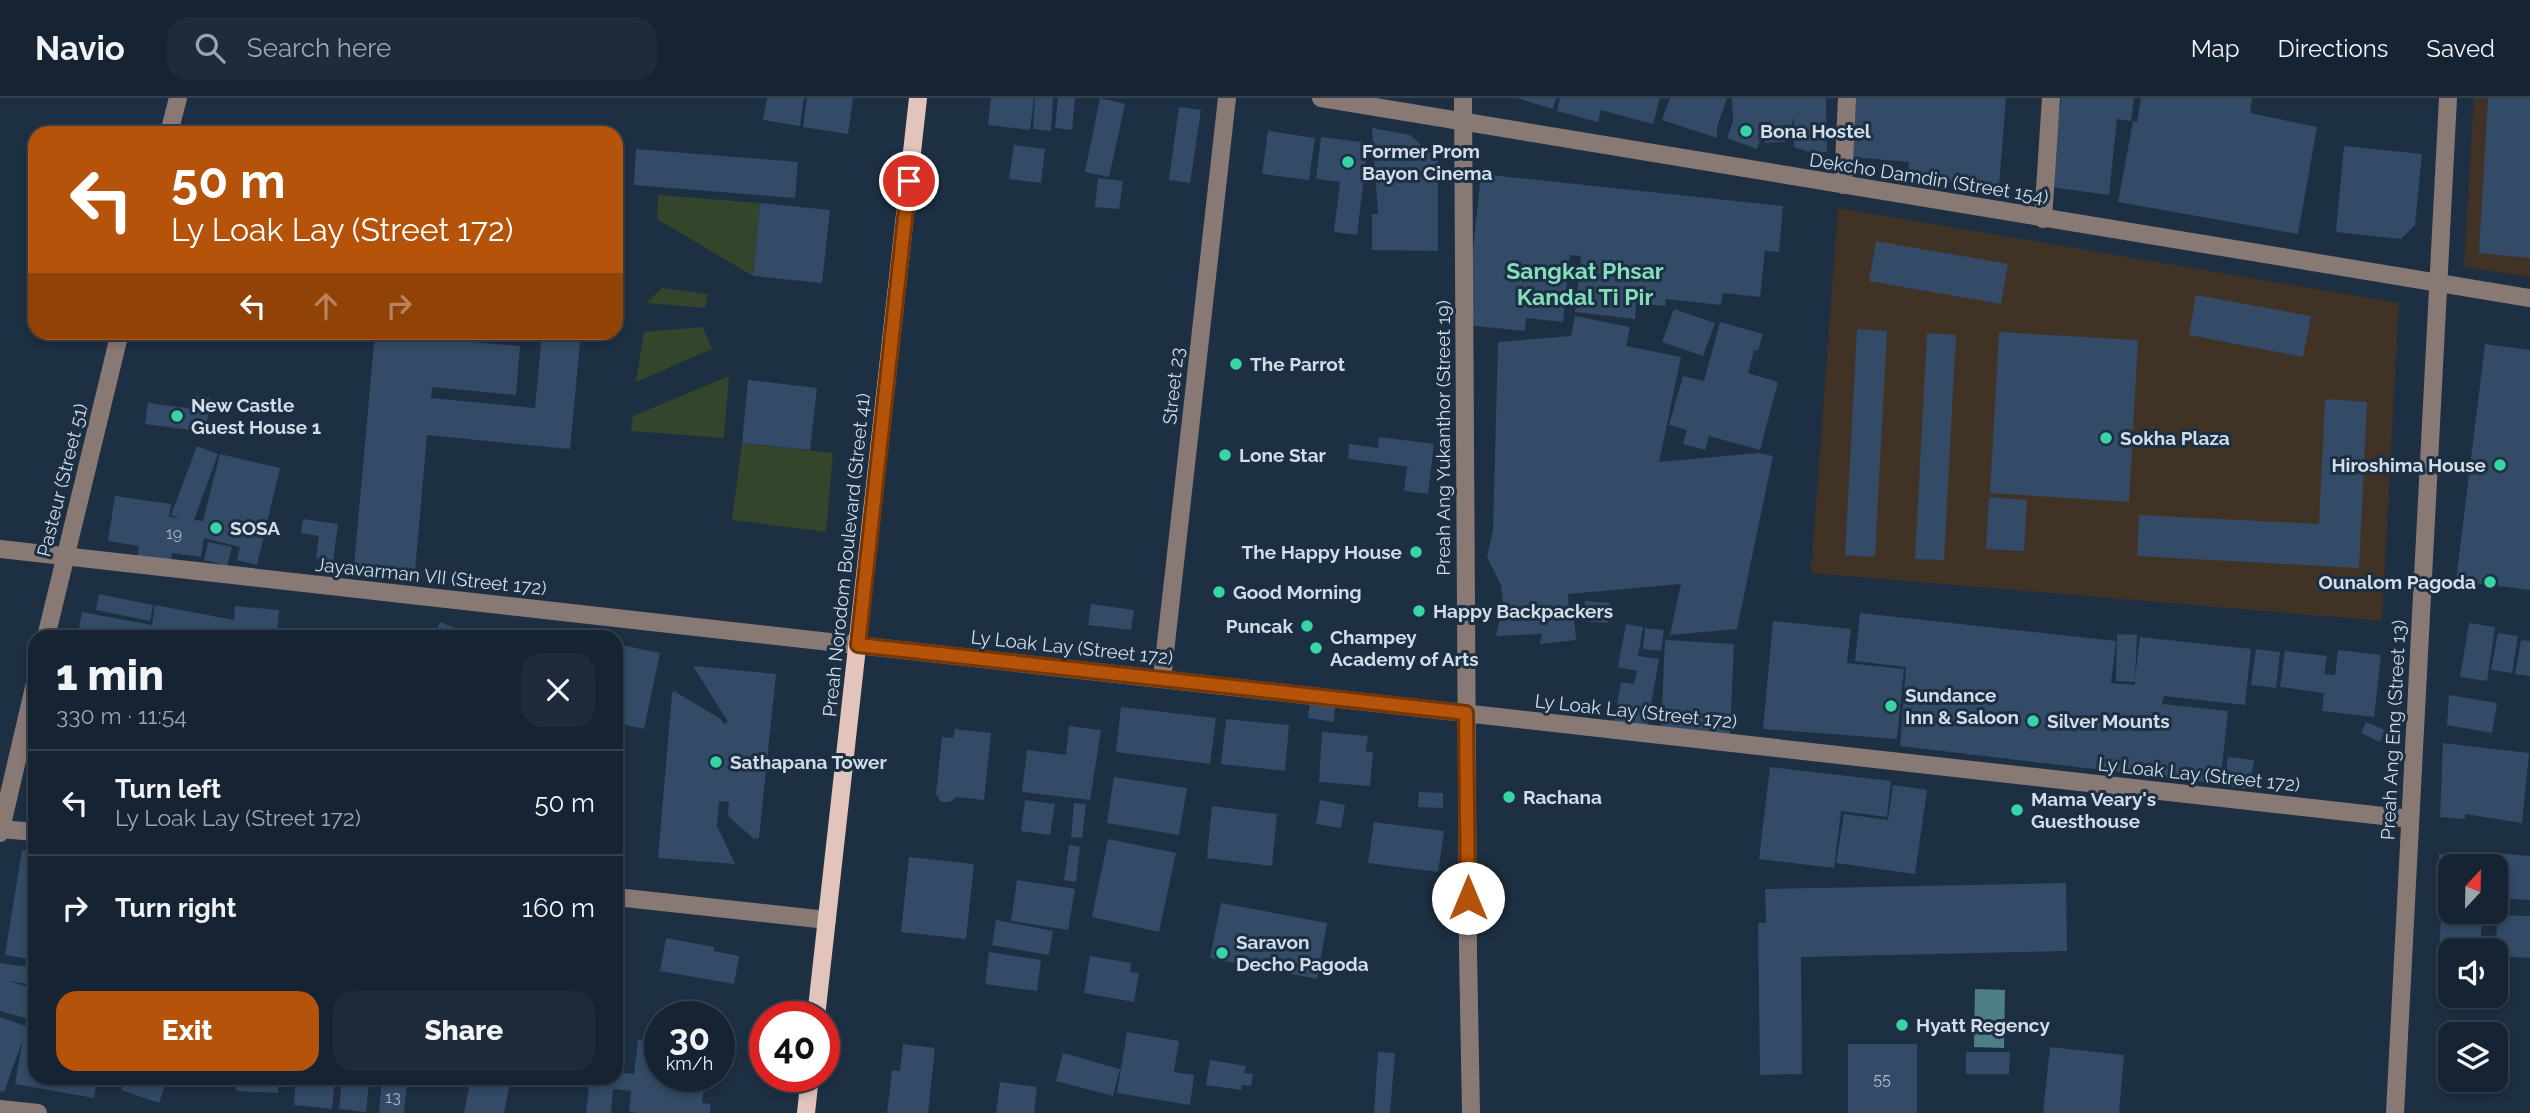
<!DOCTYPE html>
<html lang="en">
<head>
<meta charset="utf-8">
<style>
	body { margin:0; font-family:Raleway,sans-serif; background:#1f2b3a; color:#f1f3f6; height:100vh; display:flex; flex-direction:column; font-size:26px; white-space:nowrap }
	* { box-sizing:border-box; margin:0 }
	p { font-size:23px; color:#9ea4ac }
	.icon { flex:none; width:38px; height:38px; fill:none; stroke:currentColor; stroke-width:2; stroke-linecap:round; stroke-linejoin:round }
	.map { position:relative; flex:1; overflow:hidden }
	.sheet { position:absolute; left:28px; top:532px; width:595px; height:455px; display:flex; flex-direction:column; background:#162332; border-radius:21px; box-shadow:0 4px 10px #0003,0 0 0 2px #35404d }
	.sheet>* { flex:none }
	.banner { position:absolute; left:28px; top:28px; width:595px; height:214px; border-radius:21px; box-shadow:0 4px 10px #0003,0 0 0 2px #35404d; background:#b45309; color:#fff; overflow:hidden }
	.needle { width:46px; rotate:22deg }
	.fabs { position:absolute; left:2438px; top:756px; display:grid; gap:14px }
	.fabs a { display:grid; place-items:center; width:70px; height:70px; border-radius:14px; background:#162332; box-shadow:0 4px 10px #0003,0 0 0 2px #35404d; font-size:35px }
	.speed { position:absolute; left:644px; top:903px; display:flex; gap:14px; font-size:35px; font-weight:700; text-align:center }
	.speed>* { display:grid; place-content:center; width:91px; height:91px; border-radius:50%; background:#162332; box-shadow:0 4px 10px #0003,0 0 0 2px #35404d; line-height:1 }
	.speed small { font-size:18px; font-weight:400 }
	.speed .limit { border:10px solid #d22; background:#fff; color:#111 }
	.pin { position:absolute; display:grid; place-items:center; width:60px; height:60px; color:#fff; margin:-30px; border:4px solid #fff; border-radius:50%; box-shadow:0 2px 7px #0007 }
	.me { position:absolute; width:77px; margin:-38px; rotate:0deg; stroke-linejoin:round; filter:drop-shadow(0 0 5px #0008) }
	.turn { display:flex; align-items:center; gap:24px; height:147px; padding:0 28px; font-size:32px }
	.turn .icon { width:91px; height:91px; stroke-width:2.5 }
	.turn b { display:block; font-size:49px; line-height:60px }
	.lanes { display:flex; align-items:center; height:66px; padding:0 28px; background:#0003; justify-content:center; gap:35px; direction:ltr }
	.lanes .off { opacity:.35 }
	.round { display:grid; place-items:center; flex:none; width:74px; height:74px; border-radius:21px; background:#1f2b3a }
	.head { display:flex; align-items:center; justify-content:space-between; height:119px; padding:0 28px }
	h1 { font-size:42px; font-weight:800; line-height:52px }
	.button { display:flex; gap:14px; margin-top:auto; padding:14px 28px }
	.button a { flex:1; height:80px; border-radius:21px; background:#b45309; color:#fff; font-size:28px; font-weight:800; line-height:80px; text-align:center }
	.button a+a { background:#1f2b3a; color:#f1f3f6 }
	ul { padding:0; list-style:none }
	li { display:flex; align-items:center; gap:21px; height:105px; padding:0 28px; border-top:2px solid #35404d }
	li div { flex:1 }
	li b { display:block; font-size:26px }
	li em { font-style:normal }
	header { display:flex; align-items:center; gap:42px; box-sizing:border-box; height:98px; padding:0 35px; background:#162332; border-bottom:2px solid #35404d }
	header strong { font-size:33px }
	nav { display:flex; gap:38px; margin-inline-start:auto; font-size:24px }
	.search { width:490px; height:63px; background:#1f2b3a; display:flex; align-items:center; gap:18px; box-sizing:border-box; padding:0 24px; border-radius:21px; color:#9ea4ac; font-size:26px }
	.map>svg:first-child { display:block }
</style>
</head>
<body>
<header>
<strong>Navio</strong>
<div class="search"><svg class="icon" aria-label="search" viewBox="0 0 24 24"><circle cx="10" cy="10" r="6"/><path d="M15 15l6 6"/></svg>Search here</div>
<nav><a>Map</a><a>Directions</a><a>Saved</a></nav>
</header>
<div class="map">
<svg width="2530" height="1015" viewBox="0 0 2530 1015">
	<rect width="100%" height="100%" fill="#1d2f42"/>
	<!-- commercial -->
	<path fill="#403224" d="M2474 0H2530V179L2464 169Z
		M1838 110 2399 205 2382 523 1811 475Z"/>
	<!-- green -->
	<path fill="#33452a" d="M658 97 760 105 753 178 657 121Z
		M662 190 708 196 705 210 646 205Z
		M703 229 712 251 636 284 644 234Z
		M729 278 724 340 631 333 633 318Z
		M742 345 833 355 826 434 732 422Z"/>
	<!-- water -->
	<path fill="#4e7f88" d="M1975 891 2005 892 2004 950 1974 949Z"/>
	<!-- building -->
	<path fill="#334b66" d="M767 0H804L800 28 763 22Z
		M807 0H853L848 36 803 29Z
		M991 0H1034L1030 32 988 27Z
		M1035 0H1053L1051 33 1033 31Z
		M1058 0H1075L1072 32 1055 30Z
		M1100 0 1125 6 1109 79 1085 74Z
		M1517 0H1556L1553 11Z
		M1560 0H1660L1653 26 1601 12 1598 24 1557 13Z
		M1670 0H1727L1717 29V40L1662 22Z
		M1732 0H1826L1827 54H1809L1794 49V19L1785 44 1765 45V29L1757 51 1727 40 1733 24Z
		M1855 0H2006L1999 88 1908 80 1909 64 1851 59Z
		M2061 0H2134L2131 23 2117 21 2109 97 2050 89Z
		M2141 0H2252L2250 15 2317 29 2298 136 2118 104 2133 23 2137 24Z
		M2488 0H2530V160L2479 155Z
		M1179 9 1201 12 1190 85 1169 82Z
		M1372 30 1410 37 1438 62V153L1372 152V116H1378Z
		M1268 33 1315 40 1309 82 1262 76Z
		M1321 39 1368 45 1357 137 1334 134 1340 84 1316 81Z
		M1014 47 1045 51 1041 85 1009 81Z
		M2344 48 2422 56 2415 127 2401 141 2336 134Z
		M636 51 798 64 795 100 634 87Z
		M616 54 624 55 621 86 616 85Z
		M1481 76 1783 108 1779 154 1765 153 1760 199 1723 195 1721 207 1666 201 1665 208 1636 205 1635 221 1575 214 1581 158 1570 157 1563 224 1526 220 1525 233 1465 227Z
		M1098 80 1123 83 1119 111 1095 109Z
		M760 105 830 112 822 185 753 178Z
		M1876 143 2008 166 2001 206 1869 183Z
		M2196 197 2311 218 2303 259 2189 237Z
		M1674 211 1715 225 1703 258 1662 244Z
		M1575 218 1630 229 1626 248 1681 259 1659 364 1758 355 1773 358 1737 531 1670 537 1681 486 1568 496 1570 520 1574 519 1576 542 1540 546 1542 536 1496 538 1503 508 1501 487 1487 459 1493 432 1498 244 1571 238Z
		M1720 224 1763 236 1758 253 1754 252 1748 275 1778 284 1760 352 1709 338 1705 352 1683 346 1687 332 1669 327 1683 278 1704 283Z
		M1857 231 1887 233 1875 459 1845 457Z
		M375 234H437L436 241 520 248 516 297 432 289 431 300 535 310 542 234H581L570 351 427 337 415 473 354 468Z
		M1999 234 2138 242 2129 404 1990 395Z
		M1927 235 1956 237 1944 462 1915 461Z
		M2485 246 2530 252V492L2456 483Z
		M748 282 817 290 810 352 742 345Z
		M195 298 210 300 206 334 145 326 148 305 194 311Z
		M2325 301 2367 304 2359 470 2137 458 2139 417 2319 426Z
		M1379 339 1434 346 1428 396 1404 393 1407 369H1412L1348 361 1349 346 1378 350Z
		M197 348 218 356 194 422 203 423 220 356 280 370 257 467 237 462 240 449 204 440 201 459 172 455 171 464 137 459 139 448 108 443 115 398 171 406 169 419 180 420 171 417Z
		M1989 399 2027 402 2024 453 1986 451Z
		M303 421 338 426 333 463 316 460 319 438 301 435Z
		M208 444 232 449 227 468 204 462Z
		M99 496 153 507 150 523 96 512Z
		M1585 503 1610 505 1608 525 1583 523Z
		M1091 506 1134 512 1131 532 1088 527Z
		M155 507 234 522 235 508 279 512 277 539H232L233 527 231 539H77L82 514 152 527Z
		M1860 515 2116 543 2111 585 2135 587V584L2116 583 2117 536 2137 537 2135 581 2140 539 2251 551 2245 607 2164 598 2162 606 2228 613 2220 686 1900 648 1906 569 1855 563Z
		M1773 523 1851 531 1847 565 1904 571 1897 641 1763 631Z
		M440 524 455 530 452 539H434Z
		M2469 525 2495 529 2487 583 2460 579Z
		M1626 526 1643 529 1638 558 1659 561 1647 629 1614 623 1621 584 1634 586 1637 573 1618 569Z
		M1645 530 1664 532 1661 553 1643 551Z
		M559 533 580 538V539H557Z
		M2498 535 2518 538 2512 575 2491 572Z
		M1665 542 1734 546 1730 637 1661 631Z
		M2521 542 2530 543V578L2515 576Z
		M616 546 660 555 644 631 616 625 619 611H616Z
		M2256 551 2280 554 2276 590 2251 587Z
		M2338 552 2381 557 2374 619 2322 613 2324 595 2280 589 2285 553 2327 558 2324 576 2335 577Z
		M693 568 776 576 759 740 754 741 728 718 729 704 719 703 717 728 735 766 658 760 672 596 674 593 722 622 723 626 728 624Z
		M2449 597 2497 605 2492 635 2447 627Z
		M1310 604 1335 607 1334 624 1308 620Z
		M1121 609 1216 620 1210 666 1116 654Z
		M1226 621 1289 627 1285 673 1221 666Z
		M2366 624 2385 632 2380 644 2361 635Z
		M1069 628 1101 632 1090 702 1022 694 1027 652 1066 657Z
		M955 631 991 635 984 702 956 699 950 704H941L936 696 942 639 953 640Z
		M1322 634 1368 638 1366 654H1373L1370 688 1319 684Z
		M2443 645 2529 655 2522 725 2465 716V721L2440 719Z
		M2228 659 2254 662 2249 691 2224 688Z
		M1770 669 1891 683 1887 719 1841 713 1834 770 1759 761Z
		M1114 679 1187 690 1179 737 1107 725Z
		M1893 687 1927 692 1915 776 1836 765 1844 716 1888 722Z
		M1419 694 1443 695V710L1418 709Z
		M1025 702 1055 706 1050 737 1021 733Z
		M1320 702 1345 707 1341 730 1316 726Z
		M1074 705 1086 706 1082 740 1071 739Z
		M1212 708 1277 716 1272 768 1207 760Z
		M1374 724 1444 733 1438 774 1368 765Z
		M1108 741 1176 755 1159 834 1092 819Z
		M1069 747 1080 749 1076 784 1064 782Z
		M22 752 35 754V862L5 857Z
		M2486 754 2530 758V802L2496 800V768H2485Z
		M2439 756 2474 758 2473 768H2450V796L2437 795Z
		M909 759 974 766 966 841 901 834Z
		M1017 782 1075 791 1068 832 1011 823Z
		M2066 785 2067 853 1801 859 1802 976 1760 977 1758 825H1766L1765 791Z
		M1221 805 1327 825 1317 881 1210 860Z
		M2497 817 2530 818V860L2496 858Z
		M2441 818 2482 820 2480 852H2450V860L2439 859Z
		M996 822 1053 833 1049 857 992 847Z
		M666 840 714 849V853L739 858 734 886 660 873Z
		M989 854 1041 862 1037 893 985 886Z
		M1090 858 1131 865 1130 874 1139 875 1134 904 1084 895Z
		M0 865 35 870V887L8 883 35 891V923L0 913Z
		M0 919 25 928 26 924 35 925V980H97L94 1000 15 986 23 941 4 994 0 993Z
		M616 919 621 920 618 951H616Z
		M1127 934 1179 943 1174 974 1194 977 1190 1007 1117 995Z
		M638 942 660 944V978H705L702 1005 711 1006 710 1015H635L629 1013 631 993 613 991 611 1015H586L590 980H616V974L634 976Z
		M903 946 935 950 928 1015H887L892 972 900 973Z
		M1848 946H1917V1015H1848Z
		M2050 949 2124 957 2119 1015H2043Z
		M1378 954 1395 955 1390 1015H1374Z
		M1966 954H2010L2009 976H1966Z
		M1063 955 1120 971 1113 998 1056 983Z
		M1210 962 1246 968 1244 975 1253 976 1251 988 1242 987 1241 992 1206 987Z
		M126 980H162L167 982 159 1005 121 992Z
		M170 980H222V986L170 982Z
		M236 980H278V995L236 993Z
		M296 980H335L332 1011 294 1007Z
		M471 980 488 984 489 980H511L504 1015H464Z
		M382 981 407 983 404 1015H379Z
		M342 982 369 985 366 1014 339 1011Z
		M1000 984 1037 989 1034 1015H996Z"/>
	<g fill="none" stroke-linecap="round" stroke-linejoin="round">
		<!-- minor -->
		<path stroke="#887975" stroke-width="18" d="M1321 0 2530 200
			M1463 0 1468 853 1471 1015
			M169 35 178 0
			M1843 87 1847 0
			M2043 121 2051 0
			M0 451 2410 721
			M46 539 120 234
			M1162 581 1227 0
			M0 731 35 734
			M0 735 35 585
			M616 799 827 822
			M0 1011 38 1015
			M2395 1015 2448 0"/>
		<!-- major -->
		<path stroke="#e2c4bd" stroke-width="18" d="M816 919 918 0
			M806 1015 810 978"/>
	</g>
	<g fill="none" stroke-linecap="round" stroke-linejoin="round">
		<defs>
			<path id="route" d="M909 83 858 547 1466 615 1468 800"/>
		</defs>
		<!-- route casing -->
		<use href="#route" stroke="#753606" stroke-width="18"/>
		<!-- route -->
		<use href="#route" stroke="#b45309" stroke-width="12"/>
	</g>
	<!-- markers -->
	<g fill="#38d4a6" stroke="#1d2f42" stroke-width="2.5">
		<circle cx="1746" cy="33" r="7"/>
		<circle cx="1348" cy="64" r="7"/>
		<circle cx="1236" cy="266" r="7"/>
		<circle cx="177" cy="318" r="7"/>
		<circle cx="2106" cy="340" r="7"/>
		<circle cx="1225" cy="357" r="7"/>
		<circle cx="2500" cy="367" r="7"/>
		<circle cx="216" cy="430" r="7"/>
		<circle cx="1416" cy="454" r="7"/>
		<circle cx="2490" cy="484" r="7"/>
		<circle cx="1219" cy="494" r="7"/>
		<circle cx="1419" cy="513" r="7"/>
		<circle cx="1307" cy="528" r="7"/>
		<circle cx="1316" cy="550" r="7"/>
		<circle cx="1891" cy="608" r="7"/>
		<circle cx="2033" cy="623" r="7"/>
		<circle cx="716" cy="664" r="7"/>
		<circle cx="1509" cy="699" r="7"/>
		<circle cx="2017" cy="712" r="7"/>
		<circle cx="1222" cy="855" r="7"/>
		<circle cx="1902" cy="927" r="7"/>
	</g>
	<g text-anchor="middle" stroke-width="6" stroke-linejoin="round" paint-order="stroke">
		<!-- number labels -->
		<g font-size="16" fill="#aab8c9">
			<text x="174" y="441">19</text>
			<text x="1882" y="987">55</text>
			<text x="393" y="1005">13</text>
		</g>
		<!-- poi labels -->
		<g font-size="19" font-weight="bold" fill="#d2ddea" stroke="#1d2f42" text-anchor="start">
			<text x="1760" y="40">Bona Hostel</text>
			<text x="1362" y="60">Former Prom<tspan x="1362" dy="22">Bayon Cinema</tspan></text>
			<text x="1250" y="273">The Parrot</text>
			<text x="191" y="314">New Castle<tspan x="191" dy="22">Guest House 1</tspan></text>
			<text x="2120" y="347">Sokha Plaza</text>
			<text x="1239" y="364">Lone Star</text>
			<text x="2486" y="374" text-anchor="end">Hiroshima House</text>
			<text x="230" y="437">SOSA</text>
			<text x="1402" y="461" text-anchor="end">The Happy House</text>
			<text x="2476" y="491" text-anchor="end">Ounalom Pagoda</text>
			<text x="1233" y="501">Good Morning</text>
			<text x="1433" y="520">Happy Backpackers</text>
			<text x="1293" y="535" text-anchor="end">Puncak</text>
			<text x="1330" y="546">Champey<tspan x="1330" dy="22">Academy of Arts</tspan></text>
			<text x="1905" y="604">Sundance<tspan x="1905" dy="22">Inn &amp; Saloon</tspan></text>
			<text x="2047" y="630">Silver Mounts</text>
			<text x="730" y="671">Sathapana Tower</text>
			<text x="1523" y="706">Rachana</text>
			<text x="2031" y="708">Mama Veary's<tspan x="2031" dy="22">Guesthouse</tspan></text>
			<text x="1236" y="851">Saravon<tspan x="1236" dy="22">Decho Pagoda</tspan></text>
			<text x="1916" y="934">Hyatt Regency</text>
		</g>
		<!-- street labels -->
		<g font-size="19" fill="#d2ddea" stroke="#1d2f42">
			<text transform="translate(1929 80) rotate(9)" y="7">Dekcho Damdin (Street 154)</text>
			<text transform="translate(1173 288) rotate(-84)" y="7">Street 23</text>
			<text transform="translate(1443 340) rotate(-90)" y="7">Preah Ang Yukanthor (Street 19)</text>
			<text transform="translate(62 382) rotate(-76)" y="7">Pasteur (Street 51)</text>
			<text transform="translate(846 457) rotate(-84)" y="7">Preah Norodom Boulevard (Street 41)</text>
			<text transform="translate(431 478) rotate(6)" y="7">Jayavarman VII (Street 172)</text>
			<text transform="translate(1072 549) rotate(6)" y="7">Ly Loak Lay (Street 172)</text>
			<text transform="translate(1636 613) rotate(6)" y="7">Ly Loak Lay (Street 172)</text>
			<text transform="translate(2393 632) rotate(-87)" y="7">Preah Ang Eng (Street 13)</text>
			<text transform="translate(2199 676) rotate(6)" y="7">Ly Loak Lay (Street 172)</text>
		</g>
		<!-- quarter labels -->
		<g font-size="23" font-weight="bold" fill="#84debc" stroke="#1d2f42">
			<text x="1585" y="181">Sangkat Phsar<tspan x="1585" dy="26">Kandal Ti Pir</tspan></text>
		</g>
	</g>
</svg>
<div class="fabs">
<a><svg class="needle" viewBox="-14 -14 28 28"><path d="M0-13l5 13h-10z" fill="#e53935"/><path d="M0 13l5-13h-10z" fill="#9ea4ac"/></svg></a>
<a><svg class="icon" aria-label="sound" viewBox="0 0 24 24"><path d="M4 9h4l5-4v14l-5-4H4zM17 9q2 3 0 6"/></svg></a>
<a><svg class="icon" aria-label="layers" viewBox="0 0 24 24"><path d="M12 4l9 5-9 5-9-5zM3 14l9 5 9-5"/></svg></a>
</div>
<div class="speed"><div>30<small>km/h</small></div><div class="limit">40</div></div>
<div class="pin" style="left:909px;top:83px;background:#d93025"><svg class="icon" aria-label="arrive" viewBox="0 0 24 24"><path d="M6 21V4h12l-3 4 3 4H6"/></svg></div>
<svg class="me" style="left:1468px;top:800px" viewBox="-20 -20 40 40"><circle r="19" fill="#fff"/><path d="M0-13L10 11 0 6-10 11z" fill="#b45309"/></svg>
<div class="banner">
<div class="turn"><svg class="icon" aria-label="left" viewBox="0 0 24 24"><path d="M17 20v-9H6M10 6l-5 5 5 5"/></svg><div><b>50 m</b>Ly Loak Lay (Street 172)</div></div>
<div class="lanes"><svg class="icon" aria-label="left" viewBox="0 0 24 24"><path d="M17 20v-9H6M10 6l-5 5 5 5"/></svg><svg class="icon off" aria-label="ahead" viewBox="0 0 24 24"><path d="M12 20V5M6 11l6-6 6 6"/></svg><svg class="icon off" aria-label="right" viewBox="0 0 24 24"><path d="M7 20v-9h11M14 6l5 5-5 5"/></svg></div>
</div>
<section class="sheet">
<div class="head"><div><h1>1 min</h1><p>330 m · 11:54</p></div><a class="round"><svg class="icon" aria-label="close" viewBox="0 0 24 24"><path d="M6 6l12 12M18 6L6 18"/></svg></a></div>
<ul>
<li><svg class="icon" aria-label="left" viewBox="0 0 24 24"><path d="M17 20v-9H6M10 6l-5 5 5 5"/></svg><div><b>Turn left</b><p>Ly Loak Lay (Street 172)</p></div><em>50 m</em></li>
<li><svg class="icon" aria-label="right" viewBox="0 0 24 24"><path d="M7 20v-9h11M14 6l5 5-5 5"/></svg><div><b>Turn right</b></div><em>160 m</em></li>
</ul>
<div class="button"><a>Exit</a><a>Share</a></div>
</section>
</div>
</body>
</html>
